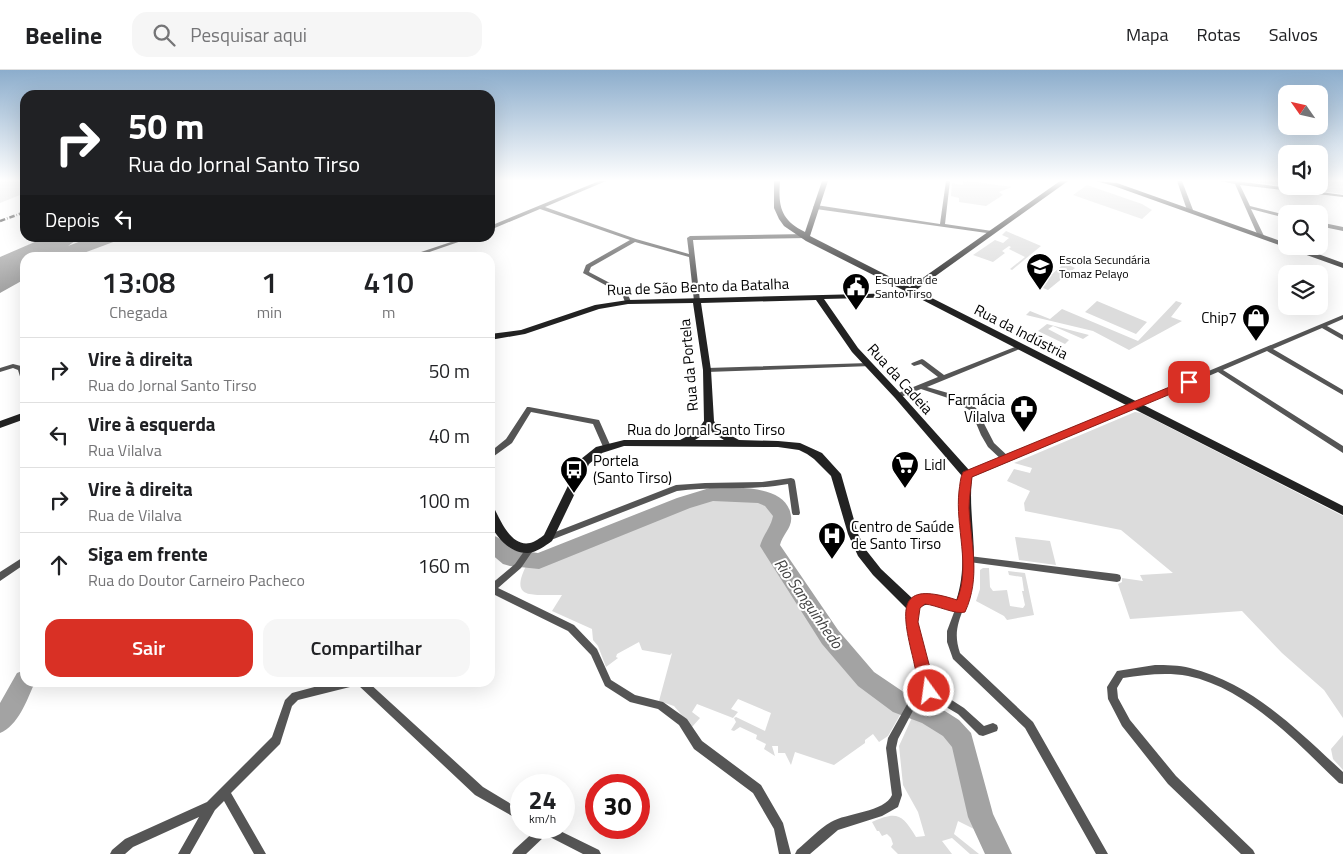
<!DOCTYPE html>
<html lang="pt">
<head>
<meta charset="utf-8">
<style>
	body { margin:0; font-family:"Titillium Web",sans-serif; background:#f6f6f6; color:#202124; height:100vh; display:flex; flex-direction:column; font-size:19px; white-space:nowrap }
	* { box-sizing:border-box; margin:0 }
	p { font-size:16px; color:#757577 }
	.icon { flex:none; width:28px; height:28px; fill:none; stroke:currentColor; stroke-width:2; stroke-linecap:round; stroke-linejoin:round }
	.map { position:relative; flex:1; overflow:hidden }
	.drawer { position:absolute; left:20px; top:182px; width:475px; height:435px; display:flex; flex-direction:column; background:#fff; border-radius:15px; box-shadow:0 5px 20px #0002 }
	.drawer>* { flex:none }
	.banner { position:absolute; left:20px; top:20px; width:475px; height:152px; border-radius:15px; box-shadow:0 5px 20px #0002; background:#202124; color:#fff; overflow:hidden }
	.needle { width:32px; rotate:304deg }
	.buttons { position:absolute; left:1278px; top:15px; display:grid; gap:10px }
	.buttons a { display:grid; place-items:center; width:50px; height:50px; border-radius:10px; background:#fff; box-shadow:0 5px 20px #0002; font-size:25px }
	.speed { position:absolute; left:510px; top:704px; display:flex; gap:10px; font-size:25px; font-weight:700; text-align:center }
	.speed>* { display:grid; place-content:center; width:65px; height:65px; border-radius:50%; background:#fff; box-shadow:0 5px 20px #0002; line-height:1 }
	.speed small { font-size:12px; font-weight:400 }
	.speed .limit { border:8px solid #d22; background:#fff; color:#111 }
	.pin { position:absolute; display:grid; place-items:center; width:42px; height:42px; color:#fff; margin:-21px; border-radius:10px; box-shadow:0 2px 8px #0006 }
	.me { position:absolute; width:55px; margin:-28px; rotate:346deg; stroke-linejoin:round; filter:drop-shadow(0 0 4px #0008) }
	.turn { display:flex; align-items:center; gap:18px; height:105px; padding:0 25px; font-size:22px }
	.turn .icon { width:65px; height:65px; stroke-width:2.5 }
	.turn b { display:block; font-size:35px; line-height:42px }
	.then { display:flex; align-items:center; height:48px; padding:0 25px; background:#0003; gap:10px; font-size:19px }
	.eta { display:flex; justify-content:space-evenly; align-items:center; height:85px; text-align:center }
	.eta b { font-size:30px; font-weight:600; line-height:35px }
	.cta { display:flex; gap:10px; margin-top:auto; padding:10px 25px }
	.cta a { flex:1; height:58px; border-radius:15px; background:#d93025; color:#fff; font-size:20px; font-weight:600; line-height:58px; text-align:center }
	.cta a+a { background:#f6f6f6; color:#202124 }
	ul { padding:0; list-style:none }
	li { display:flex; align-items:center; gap:15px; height:65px; padding:0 25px; border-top:1px solid #e0e0e0 }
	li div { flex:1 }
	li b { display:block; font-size:19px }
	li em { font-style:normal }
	header { display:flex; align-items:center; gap:30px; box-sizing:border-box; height:70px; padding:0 25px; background:#fff; border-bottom:1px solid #e0e0e0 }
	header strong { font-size:24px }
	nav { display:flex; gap:28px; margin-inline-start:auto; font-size:18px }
	.search { width:350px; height:45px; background:#f6f6f6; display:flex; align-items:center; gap:12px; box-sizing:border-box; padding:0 18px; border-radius:15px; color:#757577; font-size:19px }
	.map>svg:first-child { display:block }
</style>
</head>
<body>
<header>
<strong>Beeline</strong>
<div class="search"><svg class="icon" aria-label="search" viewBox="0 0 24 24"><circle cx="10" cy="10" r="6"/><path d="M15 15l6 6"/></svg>Pesquisar aqui</div>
<nav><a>Mapa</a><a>Rotas</a><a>Salvos</a></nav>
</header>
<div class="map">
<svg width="1343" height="784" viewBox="0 0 1343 784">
	<rect width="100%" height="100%" fill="#fff"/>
	<!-- green -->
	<path fill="#dcdcdc" d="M0 111H25V123L0 133Z
		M963 111H969L1012 117 999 122 1003 125 986 136 959 132V128L951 126 952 113 963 115Z
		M1247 111H1286V116H1319V111H1343V124Z
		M1087 115 1142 134 1152 140 1142 149 1073 125Z
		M1006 161 1041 176 1012 200 1010 199 1025 187 1009 179 1011 177 1009 176 1002 181 1005 183 993 192 973 185 995 170 1003 173 1009 168 1002 165Z
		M1065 193 1075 198 1048 220 1038 216Z
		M1097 231 1147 252 1136 264 1085 242Z
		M1176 231 1182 233 1171 247 1182 251 1129 280 1093 261 1026 245 1030 241 1050 249 1062 239 1138 271Z
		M1047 254 1089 265 1083 269 1053 256 1048 259 1069 270 1065 274 1038 261Z
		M1135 342 1141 343 1343 446V648L1324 620 1282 583 1242 541 1130 549 1118 514 1122 512V508L1143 511 1140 505 1173 503 1121 460 1025 441 1024 433 1030 421 1007 411 1014 399 1030 403 1032 398 1014 393Z
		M715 425C731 426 786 423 779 452 777 460 770 468 767 477 800 527 848 613 904 638L888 666 879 672 873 664 865 670V673L834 695 795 682 791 695 785 683H778V676H772L775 686 764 679 766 674 756 669 757 665 740 657 734 661 731 660 736 652 734 648 736 647 765 661 771 643 738 629 731 639 738 642 733 648 697 634 692 642 700 648 692 657 674 636 659 631 672 583 670 585 642 580 639 572 617 584 616 587 618 588 606 597 598 576 593 570 592 559 552 541 562 525C533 524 507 532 528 492H541Z
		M1015 467 1050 471 1056 495 1019 490Z
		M983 498H989L990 517 993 521 1007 520 1010 536 1023 538 1025 535 1022 521H1024L1022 507 1009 505 1008 501 1025 503 1034 545 1007 550 1004 546 976 531 980 519V500Z
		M915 641C931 647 954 658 961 674 971 697 971 722 978 746 982 759 988 772 996 784H993L982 763 958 751 954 764 979 784H970L952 768 942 771 952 784H898L891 777 893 774 891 768 887 764 882 766 879 761H877L872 752C897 741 902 744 916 767L925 766 918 742 903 715 899 676Z
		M1343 665V700L1333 689 1331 679Z"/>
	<!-- water -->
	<path fill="#a3a3a3" d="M44 168H79L68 176 89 168H124L73 187 25 188V209L0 223V187Z"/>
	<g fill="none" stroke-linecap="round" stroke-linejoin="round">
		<!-- river -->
		<path fill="#a3a3a3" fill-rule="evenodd" d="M713 417C736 418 787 414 791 446 793 457 782 465 780 475L838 560 874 602 908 625 937 636 959 650 971 663 993 744 1012 784H985L968 747 952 677 943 666 922 653 893 642 858 616 822 574 760 476C763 465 771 457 773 446L765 436 758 433 713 431 690 438 539 499 510 496 503 494 490 483V464L497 467 515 480 538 483 677 428Z
			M25 600V612H35C27 630 18 656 0 663V633L17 603Z"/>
		<!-- street -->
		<path fill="#555" fill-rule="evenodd" d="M599 111H606L545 137 636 169 689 184 687 168 690 166 807 164 810 166 807 168 693 170 700 231 697 233 694 231 689 187 635 172 591 197 589 202 627 222 631 232 628 234 625 232 622 224 583 203 586 195 630 170 540 139 490 160V156Z
			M946 111H950L945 154 992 161 994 162V164L816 139 813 137 816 135 940 154Z
			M1177 111H1182L1193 140 1192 141 1187 140Z
			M1220 111H1236L1343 125V127L1240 115 1250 136 1286 145V148L1251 139 1264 166 1261 168 1258 166 1235 114Z
			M1319 152 1343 157V161L1319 156Z
			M463 168H470L412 188H403Z
			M1343 245V249L1327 256 1343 265V270L1322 258 1273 279 1343 320V325L1267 281 1223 300 1343 376V383L1218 302 1136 337H1132L1131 335 1132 333Z
			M1020 275 1023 277 1022 278 927 317 955 325 976 338 994 373 1009 387 1010 389 1009 391H1003L988 377 981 365 971 341 951 329 921 319 898 328 895 326 896 324 938 307 921 294 914 296 911 294 912 293 922 289 924 290 944 305Z
			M869 293 872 295 871 296 707 302 704 300 707 298Z
			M13 294 21 296 25 295V315L22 313 18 300 13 298 0 302V298Z
			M527 337H529L599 350 611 377 607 380 604 379 593 354 531 342 512 373 490 389V382L506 369Z
			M791 408 794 409 795 411 800 443 799 445H793L792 443 788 414C751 421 714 416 677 421L551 470 548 471 545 470 544 468 545 466 676 415 705 413 762 412Z
			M530 476 533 477 534 479 521 498 498 518 574 555 597 579 611 610 635 625 663 632 687 649 702 671 761 715 783 753 791 784H779L774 759 753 723 694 679 679 655 658 639 630 632 605 616 591 585 568 561 491 523 490 524V515L515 494 527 477Z
			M25 486V494L0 511V502Z
			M969 486 1117 504 1120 505 1121 508 1120 511 1117 512 969 492 966 491 965 489 966 487Z
			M913 533 916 534 917 537 916 552 933 618 964 638 984 656 993 653 997 655 998 658 997 661 983 666 979 665 958 644 929 627 916 635 898 669 896 678 902 725 898 737 882 746 838 760 810 784H795L797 780C808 771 819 759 831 752 846 743 885 742 892 725L886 678 888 668 910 629 924 619 906 552 910 534Z
			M960 533 963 534 964 537C957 555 954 565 960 583L1033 652 1108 784H1096L1025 658 953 589 947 572V561L956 537 957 534Z
			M1155 595C1166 595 1179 595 1190 598 1253 614 1296 659 1343 702V714L1339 713C1297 673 1247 618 1188 606 1166 602 1144 605 1123 608L1117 618 1118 628 1130 650 1176 706 1253 780 1255 784H1241L1168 714 1122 656 1108 629 1107 617 1117 601Z
			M333 612H368L483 717 521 740V751L475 725 358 615 298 630 292 636 280 674 231 723 266 784H254L224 731 215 740 190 784H178L199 747 133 777 125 784H110L112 780 125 769 207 732 272 667 285 630 292 623Z
			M538 758H554L599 780 601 784H583L546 765 526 784H512L514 780Z"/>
		<!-- secondary -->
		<path fill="#222" fill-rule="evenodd" d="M774 111H780C778 137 781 150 805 162L822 111H828L810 166 910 217 1060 111H1068L916 220 1343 436V445L1134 339 972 407C967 451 984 499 964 541L960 542 929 534 922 536 913 542 909 541 873 505 858 486 848 464 831 406 814 389 807 384 799 380 778 377 624 376 602 383 589 394 552 471C545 476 537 482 528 483 511 484 495 467 490 452 489 448 490 442 490 437L494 438C501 451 511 477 530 473 535 472 540 468 544 465L581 389 596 377 624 370H680L697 361 704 351 703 300 693 233 628 234 599 239 525 264 490 270V264L521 260 595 235 628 230 903 223 905 221 806 171 784 156 779 149 774 138ZM911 224 1126 335 969 400 901 324 858 278 824 229 905 227ZM816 230 852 282 895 328 962 406C956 447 970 491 956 531L929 524 913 529 881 499 866 480 858 464 841 404 822 383 800 373 778 371 739 370 719 359 714 351 711 300 701 233ZM709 358 713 363 724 370H695L703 365Z
			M1096 111 1117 113 1286 173V176H1296L1343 193V198L1114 116Z
			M25 342V349L0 358V351Z"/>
		<!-- rail -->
		<path stroke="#000" stroke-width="2.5" stroke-dasharray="5.5 2 0.5 2" stroke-linecap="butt" d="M0 151 25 142"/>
	</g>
	<!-- sky -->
	<linearGradient id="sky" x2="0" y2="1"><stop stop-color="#8cadcc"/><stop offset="0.5" stop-color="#fff"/><stop offset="1" stop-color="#fff" stop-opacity="0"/></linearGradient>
	<rect width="1343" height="221" fill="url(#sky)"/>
	<!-- route -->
	<path fill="#d93025" stroke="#8d1f18" d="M1189 309 1194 312 1192 315 972 407C971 417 969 428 969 438 971 475 981 507 965 542 956 545 936 535 925 534L920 538 918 552 936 621 934 626 929 628 923 626C917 612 915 595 911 580 900 533 902 512 957 530 971 496 955 457 959 421 960 415 960 408 963 402Z"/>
	<!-- icons -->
	<defs>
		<symbol id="school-pin" viewBox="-11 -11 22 30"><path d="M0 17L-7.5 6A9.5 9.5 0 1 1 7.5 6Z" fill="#000" stroke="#fff"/><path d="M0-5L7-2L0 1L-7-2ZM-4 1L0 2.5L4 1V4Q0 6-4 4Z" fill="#fff"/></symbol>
		<symbol id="civic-pin" viewBox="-11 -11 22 30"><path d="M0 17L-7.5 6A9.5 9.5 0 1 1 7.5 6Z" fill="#000" stroke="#fff"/><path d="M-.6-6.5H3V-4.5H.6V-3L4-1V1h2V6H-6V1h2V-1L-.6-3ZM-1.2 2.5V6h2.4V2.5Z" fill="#fff"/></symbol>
		<symbol id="shop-pin" viewBox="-11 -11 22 30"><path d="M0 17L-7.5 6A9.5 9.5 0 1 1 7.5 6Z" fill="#000" stroke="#fff"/><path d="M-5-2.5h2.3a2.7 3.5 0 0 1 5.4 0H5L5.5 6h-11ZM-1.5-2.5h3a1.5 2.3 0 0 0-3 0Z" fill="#fff"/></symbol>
		<symbol id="pharmacy-pin" viewBox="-11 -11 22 30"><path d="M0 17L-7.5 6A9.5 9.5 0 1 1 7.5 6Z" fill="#000" stroke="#fff"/><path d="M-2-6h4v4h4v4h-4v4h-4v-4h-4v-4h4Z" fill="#fff"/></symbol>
		<symbol id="supermarket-pin" viewBox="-11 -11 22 30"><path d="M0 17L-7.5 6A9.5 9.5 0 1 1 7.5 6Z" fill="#000" stroke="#fff"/><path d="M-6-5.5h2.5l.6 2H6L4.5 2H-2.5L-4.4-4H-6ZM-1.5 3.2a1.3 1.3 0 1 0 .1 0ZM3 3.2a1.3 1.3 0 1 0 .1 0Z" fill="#fff"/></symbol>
		<symbol id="bus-pin" viewBox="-11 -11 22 30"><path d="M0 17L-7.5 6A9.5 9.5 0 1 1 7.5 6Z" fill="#000" stroke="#fff"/><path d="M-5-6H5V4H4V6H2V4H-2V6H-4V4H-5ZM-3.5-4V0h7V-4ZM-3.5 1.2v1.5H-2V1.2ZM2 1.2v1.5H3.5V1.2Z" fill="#fff"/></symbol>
		<symbol id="hospital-pin" viewBox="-11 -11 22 30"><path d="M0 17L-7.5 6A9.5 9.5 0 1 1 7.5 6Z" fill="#000" stroke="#fff"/><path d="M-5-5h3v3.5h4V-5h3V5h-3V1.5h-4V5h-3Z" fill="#fff"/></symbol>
	</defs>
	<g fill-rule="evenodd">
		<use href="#school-pin" x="1024" y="181" width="32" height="43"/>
		<use href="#civic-pin" x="840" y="201" width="32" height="43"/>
		<use href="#shop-pin" x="1240" y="232" width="32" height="43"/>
		<use href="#pharmacy-pin" x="1008" y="323" width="32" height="43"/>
		<use href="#supermarket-pin" x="889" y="379" width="32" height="43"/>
		<use href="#bus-pin" x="558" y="384" width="32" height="43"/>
		<use href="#hospital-pin" x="816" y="450" width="32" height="43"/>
	</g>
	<g text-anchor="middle" stroke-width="4" stroke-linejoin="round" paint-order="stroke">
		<!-- far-poi labels -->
		<g font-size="12" fill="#000" stroke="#fff" text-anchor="start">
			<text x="1059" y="194">Escola Secundária<tspan x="1059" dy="14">Tomaz Pelayo</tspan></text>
			<text x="875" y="214">Esquadra de<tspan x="875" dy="14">Santo Tirso</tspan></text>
		</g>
		<!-- street labels -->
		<g font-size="15" fill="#000" stroke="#fff">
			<text transform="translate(698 217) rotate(-2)" y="5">Rua de São Bento da Batalha</text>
			<text transform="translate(1021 262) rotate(27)" y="5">Rua da Indústria</text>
			<text transform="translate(689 295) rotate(-95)" y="5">Rua da Portela</text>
			<text transform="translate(900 309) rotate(48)" y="5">Rua da Cadeia</text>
			<text x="706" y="365">Rua do Jornal Santo Tirso</text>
		</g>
		<!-- poi labels -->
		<g font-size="15" fill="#000" stroke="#fff" text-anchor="start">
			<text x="1237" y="253" text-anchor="end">Chip7</text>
			<text x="1005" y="335" text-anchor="end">Farmácia<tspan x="1005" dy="17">Vilalva</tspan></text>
			<text x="593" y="396">Portela<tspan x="593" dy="17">(Santo Tirso)</tspan></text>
			<text x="924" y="400">Lidl</text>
			<text x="851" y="462">Centro de Saúde<tspan x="851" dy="17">de Santo Tirso</tspan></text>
		</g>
		<!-- water labels -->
		<g font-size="16" font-style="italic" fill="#444" stroke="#fff">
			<text transform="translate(809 533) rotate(55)" y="6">Rio Sanguinhedo</text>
		</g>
	</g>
</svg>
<div class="buttons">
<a><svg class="needle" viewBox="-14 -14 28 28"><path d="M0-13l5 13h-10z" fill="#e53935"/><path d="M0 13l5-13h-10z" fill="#757577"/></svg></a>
<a><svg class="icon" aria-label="sound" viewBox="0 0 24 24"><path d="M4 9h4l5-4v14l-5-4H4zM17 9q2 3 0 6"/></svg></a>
<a><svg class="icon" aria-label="search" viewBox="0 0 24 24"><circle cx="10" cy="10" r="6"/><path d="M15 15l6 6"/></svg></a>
<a><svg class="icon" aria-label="layers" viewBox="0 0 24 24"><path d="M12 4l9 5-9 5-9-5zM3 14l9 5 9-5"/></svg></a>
</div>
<div class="speed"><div>24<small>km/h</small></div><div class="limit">30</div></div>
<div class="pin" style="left:1189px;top:312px;background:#d93025"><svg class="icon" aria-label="arrive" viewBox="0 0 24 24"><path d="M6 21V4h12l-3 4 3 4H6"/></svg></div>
<svg class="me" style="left:929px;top:621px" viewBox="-20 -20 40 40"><circle r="17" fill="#d93025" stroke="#fff" stroke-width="3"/><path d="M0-11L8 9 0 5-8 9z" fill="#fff"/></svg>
<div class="banner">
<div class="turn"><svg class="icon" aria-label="right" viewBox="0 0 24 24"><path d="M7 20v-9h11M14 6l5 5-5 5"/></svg><div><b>50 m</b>Rua do Jornal Santo Tirso</div></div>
<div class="then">Depois<svg class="icon" aria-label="left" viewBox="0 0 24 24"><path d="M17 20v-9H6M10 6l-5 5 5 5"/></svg></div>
</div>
<section class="drawer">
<div class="eta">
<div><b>13:08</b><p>Chegada</p></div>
<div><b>1</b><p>min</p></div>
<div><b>410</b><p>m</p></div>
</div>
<ul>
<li><svg class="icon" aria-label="right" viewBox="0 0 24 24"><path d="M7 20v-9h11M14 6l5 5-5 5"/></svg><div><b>Vire à direita</b><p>Rua do Jornal Santo Tirso</p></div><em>50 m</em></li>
<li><svg class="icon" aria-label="left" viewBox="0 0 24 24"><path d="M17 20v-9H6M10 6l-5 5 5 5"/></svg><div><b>Vire à esquerda</b><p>Rua Vilalva</p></div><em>40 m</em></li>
<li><svg class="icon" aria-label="right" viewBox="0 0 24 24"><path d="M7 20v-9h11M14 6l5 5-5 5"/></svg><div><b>Vire à direita</b><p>Rua de Vilalva</p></div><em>100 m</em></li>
<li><svg class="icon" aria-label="ahead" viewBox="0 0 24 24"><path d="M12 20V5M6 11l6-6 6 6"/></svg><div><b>Siga em frente</b><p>Rua do Doutor Carneiro Pacheco</p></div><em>160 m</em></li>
</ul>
<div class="cta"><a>Sair</a><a>Compartilhar</a></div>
</section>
</div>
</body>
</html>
